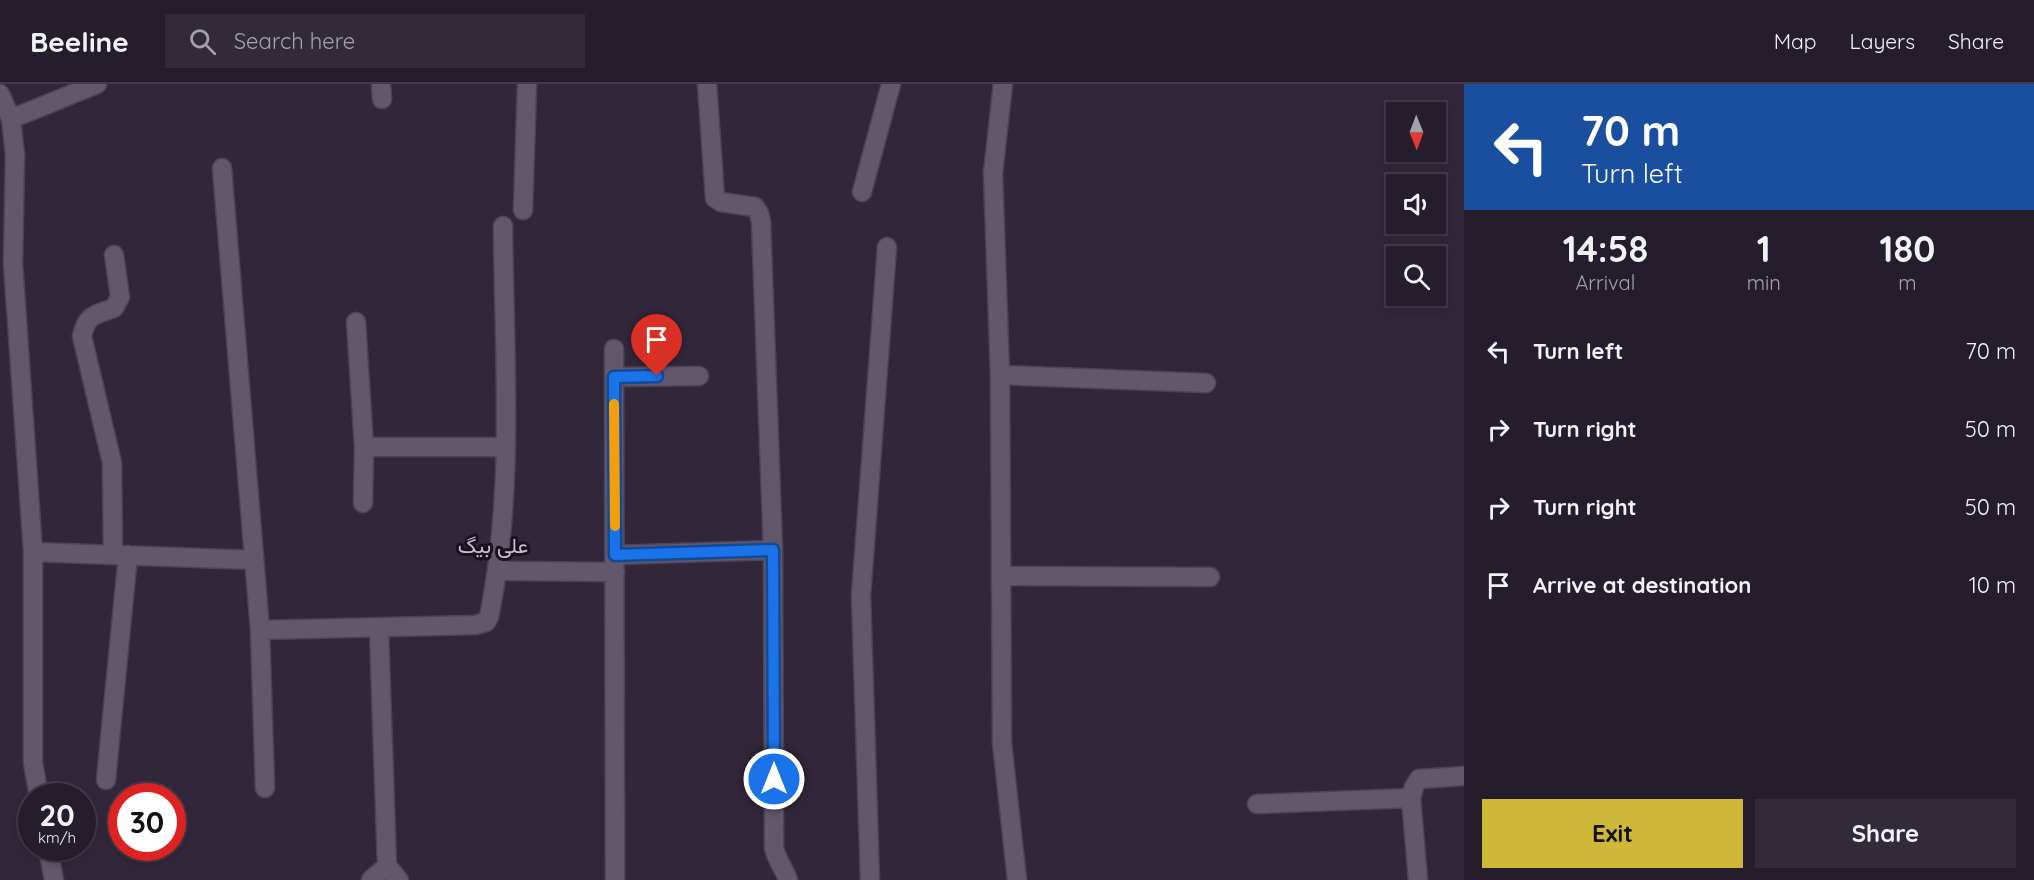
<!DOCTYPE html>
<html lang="en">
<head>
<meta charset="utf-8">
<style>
	body { margin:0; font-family:Quicksand,Vazirmatn,sans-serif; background:#322a38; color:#f1f3f6; height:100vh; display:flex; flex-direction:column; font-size:22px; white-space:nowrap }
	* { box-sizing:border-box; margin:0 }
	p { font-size:20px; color:#a4a2a9 }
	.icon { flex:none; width:33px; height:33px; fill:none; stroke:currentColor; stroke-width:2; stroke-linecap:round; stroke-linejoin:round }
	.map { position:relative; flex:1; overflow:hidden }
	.side { display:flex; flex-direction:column; background:#261d2c; width:570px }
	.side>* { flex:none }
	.top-card { background:#1a4fa0; color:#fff; overflow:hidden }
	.needle { width:39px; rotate:179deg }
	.controls { position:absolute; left:1386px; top:18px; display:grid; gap:12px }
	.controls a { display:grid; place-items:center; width:60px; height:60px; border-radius:0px; background:#261d2c; box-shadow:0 3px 9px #0003,0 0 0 2px #423b48; font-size:30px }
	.speed { position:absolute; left:18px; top:699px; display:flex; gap:12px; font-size:30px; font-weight:700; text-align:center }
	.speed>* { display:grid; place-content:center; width:78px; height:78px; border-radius:50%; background:#261d2c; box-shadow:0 3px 9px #0003,0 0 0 2px #423b48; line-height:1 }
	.speed small { font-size:15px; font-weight:400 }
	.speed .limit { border:9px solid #d22; background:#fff; color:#111 }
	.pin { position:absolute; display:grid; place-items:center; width:51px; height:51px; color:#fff; margin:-62px -26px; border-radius:50% 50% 50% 0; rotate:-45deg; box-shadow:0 0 6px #0007 }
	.pin .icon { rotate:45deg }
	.me { position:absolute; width:66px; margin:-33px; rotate:0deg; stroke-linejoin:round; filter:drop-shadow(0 0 4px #0008) }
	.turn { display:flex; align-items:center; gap:21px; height:126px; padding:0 18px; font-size:27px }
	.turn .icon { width:78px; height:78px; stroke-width:2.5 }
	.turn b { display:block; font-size:42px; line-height:51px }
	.eta { display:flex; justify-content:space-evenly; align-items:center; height:102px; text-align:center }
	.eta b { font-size:36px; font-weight:700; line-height:42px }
	.primary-button { display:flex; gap:12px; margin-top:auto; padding:12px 18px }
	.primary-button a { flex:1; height:69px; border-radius:0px; background:#cfb837; color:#111; font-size:24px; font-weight:700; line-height:69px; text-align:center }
	.primary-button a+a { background:#322a38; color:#f1f3f6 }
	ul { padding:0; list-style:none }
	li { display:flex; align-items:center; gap:18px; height:78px; padding:0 18px }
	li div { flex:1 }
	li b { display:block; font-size:22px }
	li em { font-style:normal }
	header { display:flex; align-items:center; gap:36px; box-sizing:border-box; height:84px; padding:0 30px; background:#261d2c; border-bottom:2px solid #423b48 }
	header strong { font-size:28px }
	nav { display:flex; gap:33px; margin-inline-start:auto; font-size:21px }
	.search { width:420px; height:54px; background:#322a38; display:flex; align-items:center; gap:15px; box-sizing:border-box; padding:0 21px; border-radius:0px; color:#a4a2a9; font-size:22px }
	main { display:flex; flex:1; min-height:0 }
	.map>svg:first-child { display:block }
</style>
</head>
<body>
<header>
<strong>Beeline</strong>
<div class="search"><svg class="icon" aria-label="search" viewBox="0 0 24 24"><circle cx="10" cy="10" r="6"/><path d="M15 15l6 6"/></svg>Search here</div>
<nav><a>Map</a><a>Layers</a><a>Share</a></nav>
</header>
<main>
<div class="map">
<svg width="1464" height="796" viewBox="0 0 1464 796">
	<rect width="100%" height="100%" fill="#32273a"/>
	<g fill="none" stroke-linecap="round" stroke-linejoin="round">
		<defs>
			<path id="street" d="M381 0 382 15
				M707 0 715 114 721 118 755 123 759 129 761 138 773 466 774 764C777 777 784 784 788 796
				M1003 0 993 89 1000 291 1002 659 1017 796
				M0 10 11 35 15 71 13 179 33 468V679L39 712
				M11 35 97 0
				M222 84 260 546 265 704
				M862 108 891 0
				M523 126 527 0
				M356 238 364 363 363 419
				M614 265 615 796
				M1000 291 1206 299
				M614 293 699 292
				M364 363H505
				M33 468 254 476
				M113 469 112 379 82 252C87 230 95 231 114 224L120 213 114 171
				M615 471 773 466
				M498 487 615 488
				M1001 492 1210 493
				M260 546 475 541 486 538 489 533C515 406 504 272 503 142
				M379 547 387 782 399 796
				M106 696 128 471
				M1257 720 1411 714
				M48 764 54 796
				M371 796 387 782
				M870 796 861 512 887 163
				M1418 796 1411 714 1414 703 1419 695 1464 692"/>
		</defs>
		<!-- street casing -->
		<use href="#street" stroke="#4d4354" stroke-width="21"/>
		<!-- street -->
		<use href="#street" stroke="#63576c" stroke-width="18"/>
	</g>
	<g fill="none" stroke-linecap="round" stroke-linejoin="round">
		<defs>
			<path id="route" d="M657 292 614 293 615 471 773 466 774 695"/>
		</defs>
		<!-- route casing -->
		<use href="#route" stroke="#114b97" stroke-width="15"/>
		<!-- route -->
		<use href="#route" stroke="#1a73e8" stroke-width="10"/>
		<!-- slow -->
		<path stroke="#f59e0b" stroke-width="10" d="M614 320 615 442"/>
	</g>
	<g text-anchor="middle" stroke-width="6" stroke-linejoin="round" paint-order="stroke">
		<!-- quarter labels -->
		<g font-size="21" fill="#cbbdd6" stroke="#17121b">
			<text x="493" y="469">علی بیگ</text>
		</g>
	</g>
</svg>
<div class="controls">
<a><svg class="needle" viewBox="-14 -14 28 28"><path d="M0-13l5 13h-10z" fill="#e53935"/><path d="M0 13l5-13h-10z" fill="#a4a2a9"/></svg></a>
<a><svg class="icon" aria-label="sound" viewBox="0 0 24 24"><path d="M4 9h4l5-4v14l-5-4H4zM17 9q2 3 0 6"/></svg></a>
<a><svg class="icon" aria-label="search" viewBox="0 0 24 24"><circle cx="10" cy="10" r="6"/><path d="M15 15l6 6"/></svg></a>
</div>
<div class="speed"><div>20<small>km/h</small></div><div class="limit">30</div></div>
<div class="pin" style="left:657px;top:292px;background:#d93025"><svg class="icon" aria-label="arrive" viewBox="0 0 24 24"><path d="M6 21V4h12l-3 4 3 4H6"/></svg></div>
<svg class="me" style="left:774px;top:695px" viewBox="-20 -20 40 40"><circle r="17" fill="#1a73e8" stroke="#fff" stroke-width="3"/><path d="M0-11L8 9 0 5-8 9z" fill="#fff"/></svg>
</div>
<section class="side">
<div class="top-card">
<div class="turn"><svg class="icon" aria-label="left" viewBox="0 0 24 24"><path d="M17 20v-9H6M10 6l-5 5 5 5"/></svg><div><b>70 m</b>Turn left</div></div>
</div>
<div class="eta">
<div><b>14:58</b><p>Arrival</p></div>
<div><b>1</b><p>min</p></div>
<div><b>180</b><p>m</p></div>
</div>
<ul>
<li><svg class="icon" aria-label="left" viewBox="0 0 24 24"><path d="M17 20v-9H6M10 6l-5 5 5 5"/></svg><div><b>Turn left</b></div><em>70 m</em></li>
<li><svg class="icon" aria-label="right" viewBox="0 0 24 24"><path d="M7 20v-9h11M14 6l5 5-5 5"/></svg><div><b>Turn right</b></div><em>50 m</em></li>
<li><svg class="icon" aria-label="right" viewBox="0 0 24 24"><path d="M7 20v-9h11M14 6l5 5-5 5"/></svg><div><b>Turn right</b></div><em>50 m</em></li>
<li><svg class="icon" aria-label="arrive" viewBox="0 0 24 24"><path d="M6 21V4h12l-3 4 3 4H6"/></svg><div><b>Arrive at destination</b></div><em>10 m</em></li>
</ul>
<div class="primary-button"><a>Exit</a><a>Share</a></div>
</section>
</main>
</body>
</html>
